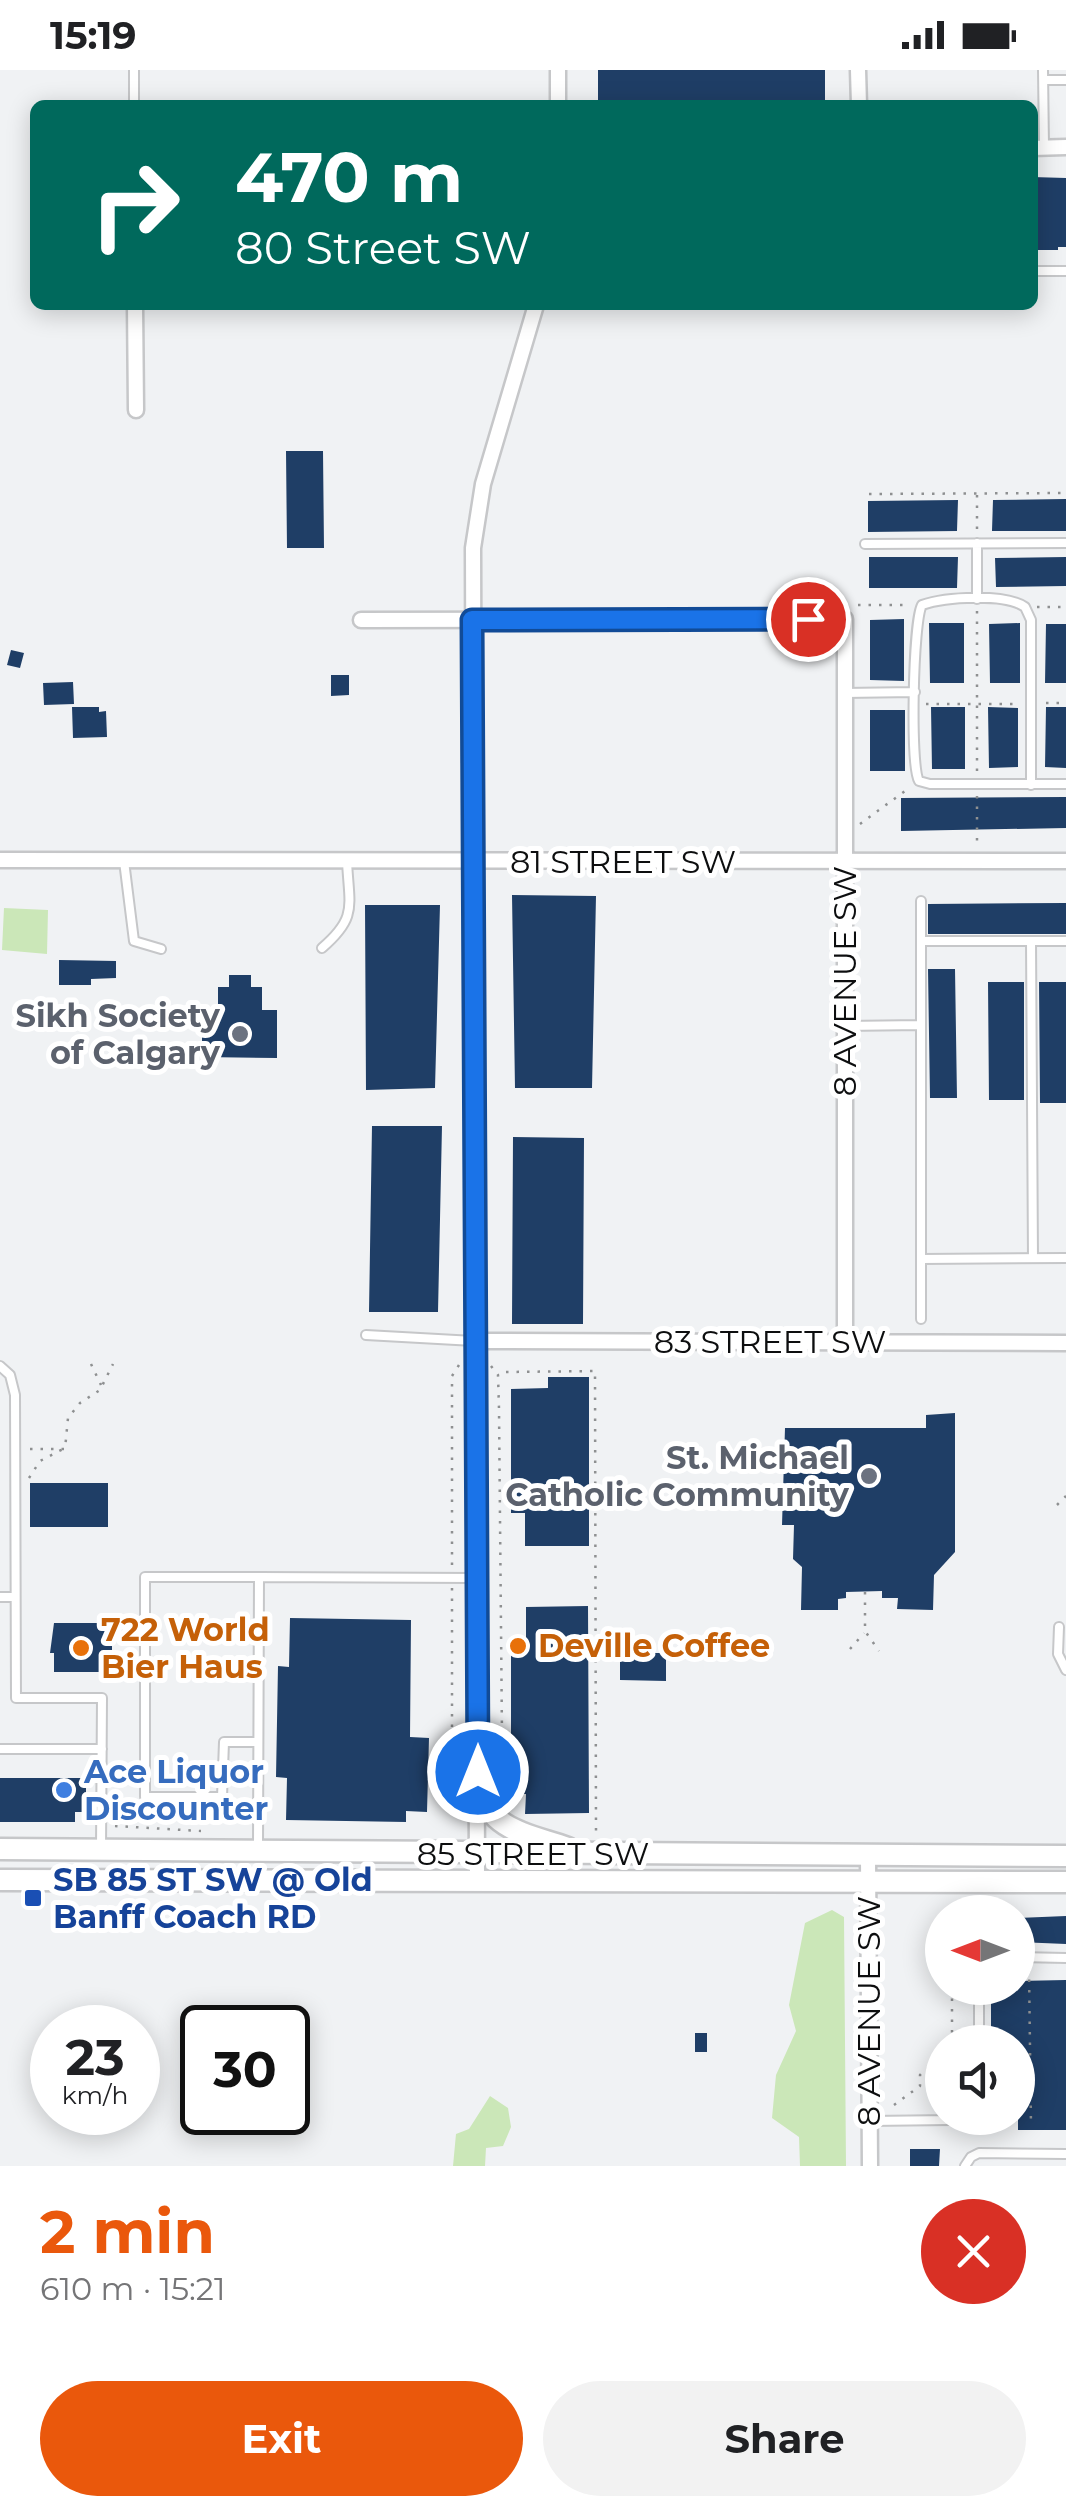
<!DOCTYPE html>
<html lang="en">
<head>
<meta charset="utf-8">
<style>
	body { margin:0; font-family:Montserrat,sans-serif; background:#f2f2f2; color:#202124; height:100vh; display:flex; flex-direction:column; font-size:38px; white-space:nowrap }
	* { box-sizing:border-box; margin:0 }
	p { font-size:32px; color:#757577 }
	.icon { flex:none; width:55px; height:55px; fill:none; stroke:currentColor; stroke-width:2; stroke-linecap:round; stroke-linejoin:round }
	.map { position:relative; height:2096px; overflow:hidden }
	.details { display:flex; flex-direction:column; background:#fff; flex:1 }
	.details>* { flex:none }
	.top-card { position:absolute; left:30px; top:30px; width:1008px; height:210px; border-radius:15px; box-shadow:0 5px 25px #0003; background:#00695c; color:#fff; overflow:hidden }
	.needle { width:65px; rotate:270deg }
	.buttons { position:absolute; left:925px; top:1825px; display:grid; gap:20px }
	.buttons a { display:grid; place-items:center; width:110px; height:110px; border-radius:50%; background:#fff; box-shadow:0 5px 25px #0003; font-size:50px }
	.speed { position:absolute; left:30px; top:1935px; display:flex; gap:20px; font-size:50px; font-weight:700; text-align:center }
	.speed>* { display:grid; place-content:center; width:130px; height:130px; border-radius:50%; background:#fff; box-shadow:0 5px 25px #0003; line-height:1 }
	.speed small { font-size:25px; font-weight:400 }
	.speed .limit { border:5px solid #111; border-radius:15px; background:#fff; color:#111 }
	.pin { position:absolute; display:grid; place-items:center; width:85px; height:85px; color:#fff; margin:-42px; border:5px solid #fff; border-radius:50%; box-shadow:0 2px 10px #0007 }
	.me { position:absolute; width:110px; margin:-55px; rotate:0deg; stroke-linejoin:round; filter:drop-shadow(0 0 8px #0008) }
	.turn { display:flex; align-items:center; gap:35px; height:210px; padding:0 40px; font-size:45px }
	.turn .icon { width:130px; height:130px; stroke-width:2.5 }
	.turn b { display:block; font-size:70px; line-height:85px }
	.round { display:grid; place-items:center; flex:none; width:105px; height:105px; border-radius:52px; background:#f2f2f2 }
	.head { display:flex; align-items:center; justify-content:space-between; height:170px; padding:0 40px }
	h1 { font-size:60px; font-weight:700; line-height:75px; color:#ea580c }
	.action { display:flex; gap:20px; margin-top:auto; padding:20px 40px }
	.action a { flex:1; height:115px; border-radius:60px; background:#ea580c; color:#fff; font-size:40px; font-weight:700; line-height:115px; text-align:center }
	.action a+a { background:#f2f2f2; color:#202124 }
	.status { display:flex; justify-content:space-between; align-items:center; height:70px; padding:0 50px; background:#fff; direction:ltr }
	.status svg { height:28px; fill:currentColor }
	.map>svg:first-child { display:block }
</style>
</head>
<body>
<div class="status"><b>15:19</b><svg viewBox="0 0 49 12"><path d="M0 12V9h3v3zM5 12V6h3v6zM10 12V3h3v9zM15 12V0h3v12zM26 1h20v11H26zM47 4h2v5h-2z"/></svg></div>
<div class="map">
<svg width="1066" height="2096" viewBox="0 0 1066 2096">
	<rect width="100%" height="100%" fill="#f0f2f4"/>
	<!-- green -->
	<path fill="#cbe7b8" d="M4 838 48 840 47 884 2 880Z
		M832 1840 844 1847 846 2096H800L799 2067 772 2048 776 2005 796 1961 789 1935 805 1853Z
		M490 2026 508 2038 511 2057 503 2076 486 2078 485 2096H453L456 2064 469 2059Z"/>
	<!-- building -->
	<path fill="#1f3e66" d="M598 0H825V35H598Z
		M1032 107 1066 108V177H1058V180H1032Z
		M286 381H323L324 478H287Z
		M1066 429V461H992L993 430Z
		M958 430 957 461 868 462V431Z
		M869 487H958L957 518H869Z
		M1066 487V516L996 517 995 488Z
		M904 549V611L870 610V550Z
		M929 553H964V613H930Z
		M1020 553V613H990L989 554Z
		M1046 554H1066V613H1045Z
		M11 580 24 583 20 598 7 595Z
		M331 605H349V625L331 626Z
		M73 612 74 634 44 635 43 613Z
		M72 637H99V642L106 641 107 667 73 668Z
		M931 637H965V699H932Z
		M988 637 1018 638V697L989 698Z
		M1046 637H1066V698L1045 697Z
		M870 640H905V701H870Z
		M1066 727V758L901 761V728Z
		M512 825 596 826 592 1018H515Z
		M1066 833V864H928V834Z
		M365 835H440L435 1018 366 1020Z
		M59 890 116 891V908L91 909V915H59Z
		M928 899H955L957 1028H930Z
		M229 905H251V917H262V940H277V988L202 987V939L218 940V917H229Z
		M988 912H1024V1030H989Z
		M1039 912H1066V1033H1040Z
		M372 1056H442L438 1242H369Z
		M513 1067 584 1068 583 1254H512Z
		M548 1307H589V1476H525V1443H511V1319L548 1318Z
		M955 1343V1482L934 1505 933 1540 897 1539 898 1528H882V1521L846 1522V1528L838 1529V1540H801L802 1497 793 1489 794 1455H782L785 1358H926V1345Z
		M30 1413H108V1457H30Z
		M588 1536 589 1743 525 1744 526 1724H518V1717L511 1718V1568H526V1537Z
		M290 1548 411 1550 410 1667 429 1668 427 1742 406 1741V1752L286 1750 287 1708 276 1707 278 1596 289 1597Z
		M54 1553H112V1602H54V1583H50Z
		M620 1583H666V1611L620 1610Z
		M0 1708H86V1742H75V1752H0Z
		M1066 1846V1874L1018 1872V1848Z
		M1066 1910V2060H1018V1972H991V1918H1018V1911Z
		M695 1963H707V1982H695Z
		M910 2079H940L939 2096H910Z"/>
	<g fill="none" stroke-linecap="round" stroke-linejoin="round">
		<defs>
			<path id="lane" d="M134 0V35
				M1043 0 1044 77
				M1044 10H1066
				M1032 201H1066
				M865 474 1066 473
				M977 529V473
				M844 623 915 622
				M1031 715V550L1025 537C1005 523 945 527 922 535 913 551 910 696 919 711L930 714H1066
				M124 791 134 871 161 879
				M921 831V1249
				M921 871H1066
				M1031 871 1033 1188
				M322 878C358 847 349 836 347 791
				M844 956 921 955
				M921 1189 1066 1188
				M366 1265 474 1271
				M0 1296 10 1305 15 1325 16 1628H102L101 1780
				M0 1527H15
				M1059 1557 1058 1584 1066 1600
				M258 1672H224L222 1727H145V1507H259
				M0 1679H102
				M258 1777 259 1507 475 1508
				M1018 1887 1066 1888
				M979 1972V1918
				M870 2051 950 2050 962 2048
				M965 2096 971 2087 979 2083 1066 2084"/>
			<path id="street" d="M558 0V35
				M858 0 859 35
				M1032 78 1066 77
				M135 235 136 340
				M361 550 845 549V1272
				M0 790 1066 791
				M474 1271 1066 1273
				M868 1787 870 2096
				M477 1811 473 478 483 414 536 235"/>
			<path id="secondary" d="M478 1717C492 1762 528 1764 568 1778
				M0 1779 1066 1786
				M0 1810 1066 1812"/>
		</defs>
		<!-- lane casing -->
		<use href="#lane" stroke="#c6c7c9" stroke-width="12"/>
		<!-- street casing -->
		<use href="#street" stroke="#c6c7c9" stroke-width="19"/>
		<!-- secondary casing -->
		<use href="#secondary" stroke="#c6c7c9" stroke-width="25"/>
		<!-- path -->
		<path stroke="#8e9091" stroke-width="2.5" stroke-dasharray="2.5 8" stroke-linecap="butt" d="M869 424 1066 423
			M977 425V462
			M858 535H910
			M1037 537H1066
			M977 541V703
			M1046 633H1066
			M926 634H1018
			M977 726V773
			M860 754 909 718
			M91 1294 101 1315
			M506 1302 595 1301 596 1762
			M30 1379H65L68 1348 80 1333 100 1320 113 1294
			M29 1408 40 1391 63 1379
			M1057 1435 1066 1426
			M452 1495V1306L459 1295
			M452 1518V1713L453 1724 462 1737
			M865 1522V1561L879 1581
			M850 1579 864 1563
			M491 1692 501 1677 502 1666 499 1339 498 1305 491 1296
			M115 1756 201 1761
			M952 1835V1842
			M1029 1899 1031 2056
			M952 1918V1972
			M894 2035 920 2016V2005L926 1999 942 1998"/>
		<!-- lane -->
		<use href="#lane" stroke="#fff" stroke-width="8"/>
		<!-- street -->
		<use href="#street" stroke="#fff" stroke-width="14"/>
		<!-- secondary -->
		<use href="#secondary" stroke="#fff" stroke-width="20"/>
	</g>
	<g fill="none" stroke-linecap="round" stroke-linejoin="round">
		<defs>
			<path id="route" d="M478 1702 472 550 808 549"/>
		</defs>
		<!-- route casing -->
		<use href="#route" stroke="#114b97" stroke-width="25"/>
		<!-- route -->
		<use href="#route" stroke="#1a73e8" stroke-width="18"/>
	</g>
	<!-- markers -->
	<g fill="#6b7280" stroke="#fff" stroke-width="4">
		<circle cx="240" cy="964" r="10"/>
		<circle cx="869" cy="1406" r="10"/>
	</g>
	<g fill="#e8710a" stroke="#fff" stroke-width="4">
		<circle cx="518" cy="1576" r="10"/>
		<circle cx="81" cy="1578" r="10"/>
	</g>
	<circle fill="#3f7fe0" stroke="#fff" stroke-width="4" cx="64" cy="1720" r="10"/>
	<rect fill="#1a4fb4" stroke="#fff" stroke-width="4" x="23" y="1818" width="20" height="20" rx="5"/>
	<g text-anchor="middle" stroke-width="10" stroke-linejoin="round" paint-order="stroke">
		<!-- street labels -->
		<g font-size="32" fill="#0d0e0f" stroke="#fff">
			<text x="623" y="803">81 STREET SW</text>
			<text transform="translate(845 911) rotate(-90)" y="11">8 AVENUE SW</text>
			<text x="770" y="1283">83 STREET SW</text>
			<text x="533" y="1795">85 STREET SW</text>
			<text transform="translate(869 1941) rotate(-90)" y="11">8 AVENUE SW</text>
		</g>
		<!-- worship labels -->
		<g font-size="32" font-weight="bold" fill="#5b616d" stroke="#fff" text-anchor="end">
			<text x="220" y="957">Sikh Society<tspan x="220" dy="37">of Calgary</tspan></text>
			<text x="849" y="1399">St. Michael<tspan x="849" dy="37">Catholic Community</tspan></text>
		</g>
		<!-- food labels -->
		<g font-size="32" font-weight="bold" fill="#c56008" stroke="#fff" text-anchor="start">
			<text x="101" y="1571">722 World<tspan x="101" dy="37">Bier Haus</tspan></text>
			<text x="538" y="1587">Deville Coffee</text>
		</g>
		<!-- shop labels -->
		<g font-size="32" font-weight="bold" fill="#366cbe" stroke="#fff" text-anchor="start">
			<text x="84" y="1713">Ace Liquor<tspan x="84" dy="37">Discounter</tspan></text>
		</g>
		<!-- transit labels -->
		<g font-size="32" font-weight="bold" fill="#164399" stroke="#fff" text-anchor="start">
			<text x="53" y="1821">SB 85 ST SW @ Old<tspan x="53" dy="37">Banff Coach RD</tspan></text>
		</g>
	</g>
</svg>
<div class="buttons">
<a><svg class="needle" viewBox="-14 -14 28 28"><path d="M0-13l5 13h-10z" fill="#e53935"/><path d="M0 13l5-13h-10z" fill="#757577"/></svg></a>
<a><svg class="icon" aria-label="sound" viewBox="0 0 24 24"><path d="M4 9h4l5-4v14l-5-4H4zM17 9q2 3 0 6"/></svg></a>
</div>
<div class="speed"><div>23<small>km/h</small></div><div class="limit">30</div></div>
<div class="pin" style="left:808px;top:549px;background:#d93025"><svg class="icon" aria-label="arrive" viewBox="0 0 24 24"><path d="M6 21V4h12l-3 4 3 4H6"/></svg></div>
<svg class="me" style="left:478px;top:1702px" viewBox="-20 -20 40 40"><circle r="17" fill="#1a73e8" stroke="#fff" stroke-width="3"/><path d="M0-11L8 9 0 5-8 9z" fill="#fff"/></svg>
<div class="top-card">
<div class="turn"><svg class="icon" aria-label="right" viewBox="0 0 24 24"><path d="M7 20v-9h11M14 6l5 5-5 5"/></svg><div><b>470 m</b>80 Street SW</div></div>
</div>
</div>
<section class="details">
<div class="head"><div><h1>2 min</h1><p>610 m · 15:21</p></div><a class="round" style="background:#d93025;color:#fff"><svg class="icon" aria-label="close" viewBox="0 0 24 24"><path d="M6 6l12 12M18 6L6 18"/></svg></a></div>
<div class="action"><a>Exit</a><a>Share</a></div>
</section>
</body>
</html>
